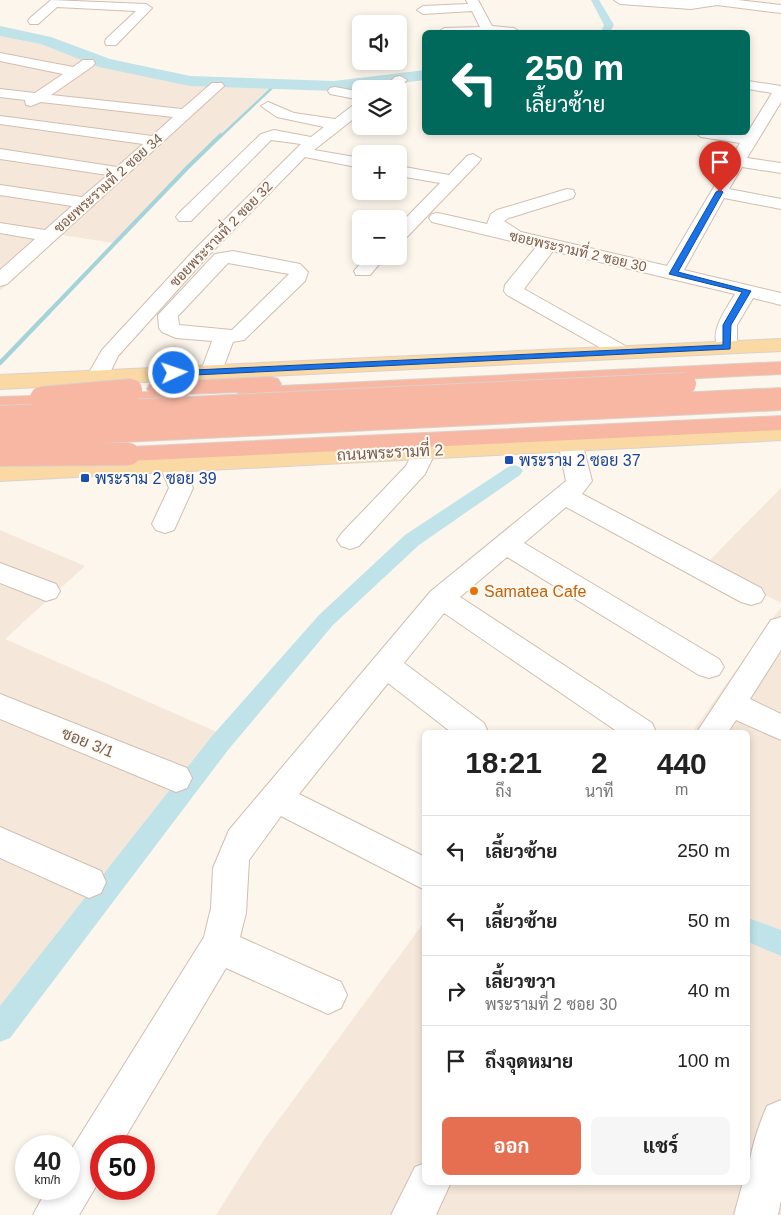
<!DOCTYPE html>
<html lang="th">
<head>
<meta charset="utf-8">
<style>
	body { margin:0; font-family:Helvetica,Sarabun,sans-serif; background:#f6f6f6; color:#222; height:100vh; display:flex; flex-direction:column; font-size:19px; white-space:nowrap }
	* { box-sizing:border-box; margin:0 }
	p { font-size:16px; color:#767676 }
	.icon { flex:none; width:28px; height:28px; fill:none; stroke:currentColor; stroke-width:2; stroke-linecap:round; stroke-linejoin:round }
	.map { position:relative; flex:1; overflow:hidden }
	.panel { position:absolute; left:422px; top:730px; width:328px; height:455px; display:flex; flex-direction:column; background:#fff; border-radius:8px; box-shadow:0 2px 8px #0003 }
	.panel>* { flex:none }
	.guide { position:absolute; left:422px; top:30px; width:328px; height:105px; border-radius:8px; box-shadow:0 2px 8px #0003; background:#00695c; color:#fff; overflow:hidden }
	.tools { position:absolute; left:352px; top:15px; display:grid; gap:10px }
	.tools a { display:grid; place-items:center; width:55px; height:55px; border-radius:8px; background:#fff; box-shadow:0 2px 8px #0003; font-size:25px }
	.speed { position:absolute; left:15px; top:1135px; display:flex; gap:10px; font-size:25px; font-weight:700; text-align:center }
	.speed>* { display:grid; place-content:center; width:65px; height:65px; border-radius:50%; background:#fff; box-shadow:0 2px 8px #0003; line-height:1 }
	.speed small { font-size:12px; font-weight:400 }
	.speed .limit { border:8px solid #d22; background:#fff; color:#111 }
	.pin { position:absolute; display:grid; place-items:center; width:42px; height:42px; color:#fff; margin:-51px -21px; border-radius:50% 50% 50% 0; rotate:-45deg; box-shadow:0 0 5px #0007 }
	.pin .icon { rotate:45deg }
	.me { position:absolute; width:55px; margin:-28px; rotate:87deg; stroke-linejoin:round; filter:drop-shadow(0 0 4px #0008) }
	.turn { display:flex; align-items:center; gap:18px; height:105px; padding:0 20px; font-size:22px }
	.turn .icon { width:65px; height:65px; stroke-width:2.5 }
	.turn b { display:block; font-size:35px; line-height:42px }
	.eta { display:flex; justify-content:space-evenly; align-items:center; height:85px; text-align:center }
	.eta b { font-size:30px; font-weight:700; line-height:35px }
	.button { display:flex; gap:10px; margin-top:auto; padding:10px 20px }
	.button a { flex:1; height:58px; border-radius:8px; background:#e76f51; color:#fff; font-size:20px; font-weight:700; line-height:58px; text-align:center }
	.button a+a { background:#f6f6f6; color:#222 }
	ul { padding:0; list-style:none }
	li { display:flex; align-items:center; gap:15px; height:70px; padding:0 20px; border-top:1px solid #e0e0e0 }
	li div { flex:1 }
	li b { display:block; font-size:19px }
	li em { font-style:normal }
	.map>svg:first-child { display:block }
</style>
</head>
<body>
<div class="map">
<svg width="781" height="1215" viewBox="0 0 781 1215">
	<rect width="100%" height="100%" fill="#fdf6ec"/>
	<!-- residential -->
	<path fill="#f5e8da" d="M0 33 43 42 99 63 186 82 271 86 113 243 62 235 0 291Z
		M781 488V603L705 565Z
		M0 530 85 566 5 639 217 732 0 1041Z
		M781 607V1215H216L263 1141 425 921V1182H748V732H692Z"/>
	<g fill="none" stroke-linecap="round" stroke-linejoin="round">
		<!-- stream-far2 -->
		<path stroke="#a5d3da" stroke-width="2.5" d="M220 137 275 85"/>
		<!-- stream-far1 -->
		<path stroke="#a5d3da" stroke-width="4" d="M48 313 188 167 221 135"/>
		<!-- stream -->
		<path stroke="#a5d3da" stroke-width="4.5" d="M0 363 49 312"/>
		<!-- canal -->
		<path fill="#bfe3e8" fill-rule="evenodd" d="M591 0H599L614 25 610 32H601L604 25Z
			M514 465 520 467 523 471 520 475 419 545 333 625 228 750 10 1038 0 1042V1006L212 736 319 615 405 535 508 467Z
			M748 918 781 930V956L748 942Z"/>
		<!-- river -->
		<path fill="#bfe3e8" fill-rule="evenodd" d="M0 26 51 37 110 59 190 76 334 81 425 70V80L334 91 190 86 99 67 41 44 0 36Z"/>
		<defs>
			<path id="minor" d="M51 0 146 4 152 8 116 45H106L105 42 106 39 136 11 57 7 38 24H30L28 21 30 18Z
				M466 0H478L492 26 514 28 520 32H438L444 28 480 27 472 11 423 14 417 10 423 6 468 4Z
				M614 0H738L781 5V13L717 5 691 9 620 4Z
				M0 53 73 67 83 60H93L95 63 93 66 51 95 182 109 212 83H222L224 86 7 284 0 286V270L35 239 0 233V223L45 230 72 206 0 195V185L82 197 108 175 0 159V149L117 167 143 144 0 124V116L152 136 173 117 41 102 31 106 26 105 25 100 0 97V89L35 93 63 74 0 61Z
				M400 76 407 80 398 89H382L395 77Z
				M748 81 781 86V102L747 158 781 163V173L742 167 729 189 781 199V209L724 198 684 270 781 293V305L753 298 737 325V347L734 351 727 353 720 351C707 333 726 310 735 294L553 251 524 289 629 348 632 352 629 356 622 358 615 356 507 295 504 291 505 285 536 247 432 222 429 218 432 214 438 213 487 224 491 214 497 210 567 189 573 190 575 194 573 198 509 218 504 221 521 232 667 266 740 143 701 137 694 132 746 135 772 93 748 89Z
				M335 87 361 92V100L330 94 328 91 330 88Z
				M268 102 294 113 335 119 356 103 361 102V113L314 150 361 158V168L305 157 208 256 118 356 105 383 97 384 89 383 86 378 102 350 196 248 301 144 271 140 191 221H179L176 217 179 213 261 134 274 130 311 137 324 127 277 117 261 106Z
				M473 154 481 159 479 162 405 239 399 240V225L440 183 399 176V166L449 175 467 156Z
				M233 251 300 264 308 272 305 281 244 340 233 342 220 376 212 377 204 376 201 371 212 341 176 338 162 332 159 328 158 315 215 254ZM228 263 289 274 232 330 179 325 178 316Z
				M367 256H386L370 275H356L354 271Z
				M570 435 578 437 582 442 592 481 582 494 761 588 765 595 761 602 751 605 741 602 566 507 524 543 719 659 724 667 719 675 709 678 699 675 507 557 460 597 652 723 656 732H618L444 613 404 663 484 723 488 732H451L388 683 299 794 425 857V890L281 816 249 860 246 913 240 937 341 982 347 995 341 1008 328 1014 226 968 120 1146H101V1178L79 1215H33L47 1189H69V1153L204 937 211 908 213 868 229 830 431 591 566 481 558 442 562 437Z
				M424 444 432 446 436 451 425 474 359 546 350 549 341 546 337 540 341 534 406 466 416 446Z
				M171 455 179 458 193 488 174 530 165 533 156 530 152 524 169 488 159 463 163 458Z
				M0 563 56 584 60 591 56 598 46 601 0 583Z
				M781 617V650L750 699 781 714V740L736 720 728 732H697L771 620Z
				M0 694 187 768 192 778 187 788 176 792 0 719Z
				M0 827 101 871 106 882 101 893 89 898 0 858Z
				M781 1100V1201L778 1215H734L743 1182H748C748 1157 757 1129 767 1106Z
				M425 1163V1182H451L436 1215H391L415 1167Z"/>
			<path id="major" d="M781 339V351L0 389V375Z
				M781 426V440L0 481V465Z"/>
			<path id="highway" d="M781 362V374L249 401 241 399 238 394 239 392 186 394 189 398 186 403 178 405 0 411V397L149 392 147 389 150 384 158 382 270 377 278 379 281 384 280 386Z
				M781 416V430L129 461 121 459 117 454 121 449 129 447Z"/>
		</defs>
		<!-- minor casing -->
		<use href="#minor" stroke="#d1beb0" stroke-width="2"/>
		<!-- major casing -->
		<use href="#major" stroke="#dad1cd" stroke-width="2"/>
		<!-- highway casing -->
		<use href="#highway" stroke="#dad1cd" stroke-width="2"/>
		<!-- minor -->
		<use href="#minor" fill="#fff" fill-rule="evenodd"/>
		<!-- major -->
		<use href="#major" fill="#fbd9a5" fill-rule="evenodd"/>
		<!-- highway -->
		<use href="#highway" fill="#f7b7a3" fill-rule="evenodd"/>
		<defs>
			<path id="highway-bridge" d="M41 398 131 390
				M0 417 685 384
				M0 437 781 399
				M0 455 129 454"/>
		</defs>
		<!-- highway-bridge casing -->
		<use href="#highway-bridge" stroke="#dad1cd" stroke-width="24" stroke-linecap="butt"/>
		<!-- highway-bridge -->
		<use href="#highway-bridge" stroke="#f7b7a3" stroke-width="22"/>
	</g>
	<!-- route -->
	<path fill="#1a73e8" stroke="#114b97" d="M720 190 723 192 678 272 751 291 731 325 730 349 174 376 169 373 174 371 723 345V325L742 292 669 274 716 192Z"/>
	<!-- markers -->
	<g fill="#1a4fb4" stroke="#fffaf3" stroke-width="2">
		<rect x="504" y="455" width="10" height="10" rx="2.5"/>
		<rect x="80" y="473" width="10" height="10" rx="2.5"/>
	</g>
	<circle fill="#e8710a" stroke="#fffaf3" stroke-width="2" cx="474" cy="591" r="5"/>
	<g text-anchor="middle" stroke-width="4" stroke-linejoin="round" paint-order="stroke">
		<!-- far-street labels -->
		<g font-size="14" fill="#7a5c4d" stroke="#fffaf3">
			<text transform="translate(108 183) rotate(-42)" y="5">ซอยพระรามที่ 2 ซอย 34</text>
			<text transform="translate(221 234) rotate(-46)" y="5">ซอยพระรามที่ 2 ซอย 32</text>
			<text transform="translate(578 251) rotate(13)" y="5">ซอยพระรามที่ 2 ซอย 30</text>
		</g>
		<!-- street labels -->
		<g font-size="16" fill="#7a5c4d" stroke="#fffaf3">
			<text transform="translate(390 452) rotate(-3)" y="6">ถนนพระรามที่ 2</text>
			<text transform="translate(88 742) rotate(22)" y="6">ซอย 3/1</text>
		</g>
		<!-- transit labels -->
		<g font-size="16" fill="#164399" stroke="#fffaf3" text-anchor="start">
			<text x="519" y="466">พระราม 2 ซอย 37</text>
			<text x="95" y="484">พระราม 2 ซอย 39</text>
		</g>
		<!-- food labels -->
		<g font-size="16" fill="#c56008" stroke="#fffaf3" text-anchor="start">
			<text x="484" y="597">Samatea Cafe</text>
		</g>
	</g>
</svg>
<div class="tools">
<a><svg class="icon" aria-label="sound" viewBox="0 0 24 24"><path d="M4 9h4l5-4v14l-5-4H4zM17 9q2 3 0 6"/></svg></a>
<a><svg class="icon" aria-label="layers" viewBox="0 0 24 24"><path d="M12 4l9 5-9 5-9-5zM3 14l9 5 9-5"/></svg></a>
<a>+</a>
<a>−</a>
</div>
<div class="speed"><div>40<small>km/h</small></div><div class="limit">50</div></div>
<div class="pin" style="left:720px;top:192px;background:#d93025"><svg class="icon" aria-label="arrive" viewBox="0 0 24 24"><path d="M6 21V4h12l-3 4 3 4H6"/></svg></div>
<svg class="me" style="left:174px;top:373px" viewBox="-20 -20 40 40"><circle r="17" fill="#1a73e8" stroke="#fff" stroke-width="3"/><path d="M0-11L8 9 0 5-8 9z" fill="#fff"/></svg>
<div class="guide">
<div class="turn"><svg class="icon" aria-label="left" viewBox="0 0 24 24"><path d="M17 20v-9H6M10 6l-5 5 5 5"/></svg><div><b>250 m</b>เลี้ยวซ้าย</div></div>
</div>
<section class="panel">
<div class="eta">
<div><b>18:21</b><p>ถึง</p></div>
<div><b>2</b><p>นาที</p></div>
<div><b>440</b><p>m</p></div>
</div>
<ul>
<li><svg class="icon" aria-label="left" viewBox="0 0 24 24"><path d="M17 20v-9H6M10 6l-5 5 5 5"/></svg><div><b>เลี้ยวซ้าย</b></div><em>250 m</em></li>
<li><svg class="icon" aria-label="left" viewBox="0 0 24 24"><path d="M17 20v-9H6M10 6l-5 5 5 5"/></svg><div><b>เลี้ยวซ้าย</b></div><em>50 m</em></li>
<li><svg class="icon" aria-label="right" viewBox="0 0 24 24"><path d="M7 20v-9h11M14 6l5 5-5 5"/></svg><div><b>เลี้ยวขวา</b><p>พระรามที่ 2 ซอย 30</p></div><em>40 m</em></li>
<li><svg class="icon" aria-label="arrive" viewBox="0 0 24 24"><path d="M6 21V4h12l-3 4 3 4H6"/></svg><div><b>ถึงจุดหมาย</b></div><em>100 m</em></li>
</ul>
<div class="button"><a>ออก</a><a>แชร์</a></div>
</section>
</div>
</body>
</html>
